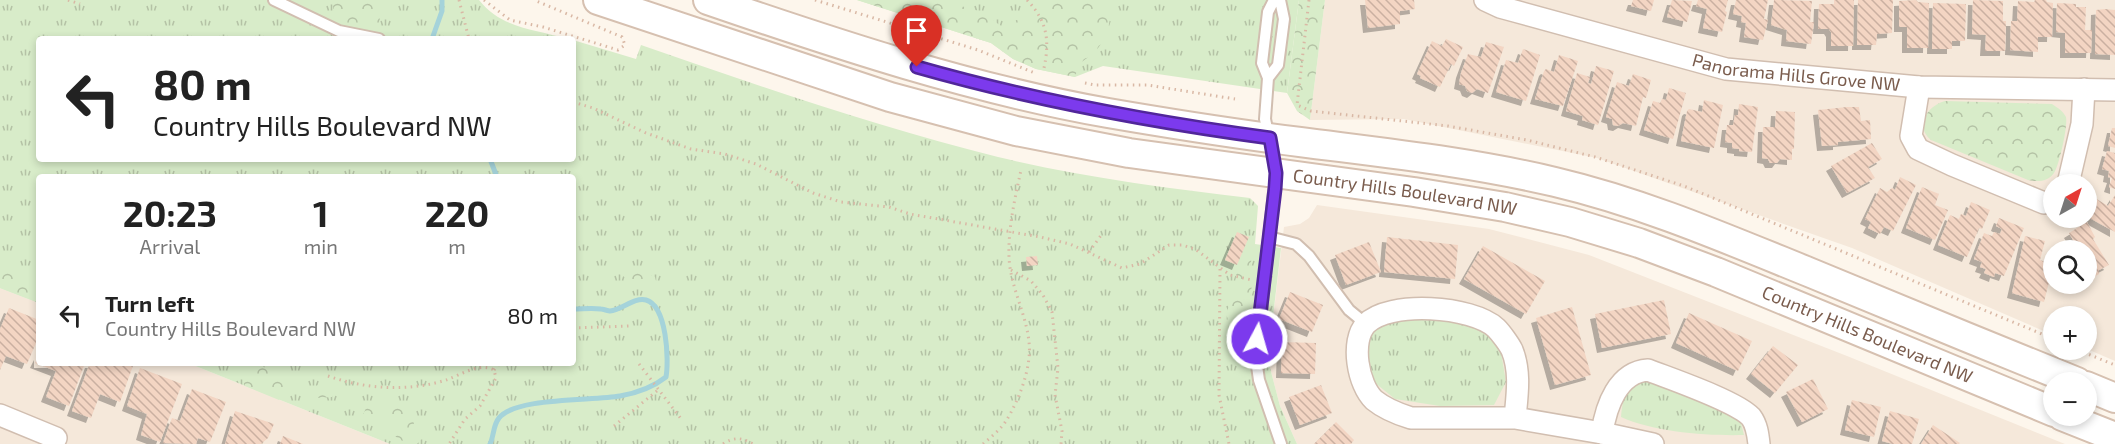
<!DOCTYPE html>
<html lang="en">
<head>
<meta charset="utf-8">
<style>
	body { margin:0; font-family:"Exo 2",sans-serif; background:#f6f6f6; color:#222; height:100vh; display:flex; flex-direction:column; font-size:22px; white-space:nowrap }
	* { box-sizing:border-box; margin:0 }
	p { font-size:20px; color:#767676 }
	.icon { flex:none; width:33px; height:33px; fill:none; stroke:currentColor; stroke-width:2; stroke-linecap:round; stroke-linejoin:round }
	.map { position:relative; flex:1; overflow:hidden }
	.sheet { position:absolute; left:36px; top:174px; width:540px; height:192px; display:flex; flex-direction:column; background:#fff; border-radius:6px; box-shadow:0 3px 9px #0003 }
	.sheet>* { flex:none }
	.banner { position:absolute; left:36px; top:36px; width:540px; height:126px; border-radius:6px; box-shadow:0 3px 9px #0003; background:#fff; color:#222; overflow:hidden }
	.needle { width:39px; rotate:39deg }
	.buttons { position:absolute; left:2043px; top:174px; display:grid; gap:12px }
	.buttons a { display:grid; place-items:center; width:54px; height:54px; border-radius:50%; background:#fff; box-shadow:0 3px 9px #0003; font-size:30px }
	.pin { position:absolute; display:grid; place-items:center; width:51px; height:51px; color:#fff; margin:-62px -26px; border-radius:50% 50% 50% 0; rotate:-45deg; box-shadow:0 0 6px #0007 }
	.pin .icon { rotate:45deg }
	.me { position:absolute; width:66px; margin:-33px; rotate:6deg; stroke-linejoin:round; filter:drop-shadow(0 0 4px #0008) }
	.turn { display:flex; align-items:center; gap:21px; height:126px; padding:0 18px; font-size:27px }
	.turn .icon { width:78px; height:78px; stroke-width:2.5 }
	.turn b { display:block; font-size:42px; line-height:51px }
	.eta { display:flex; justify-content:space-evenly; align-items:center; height:102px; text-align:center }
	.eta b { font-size:36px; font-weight:700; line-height:42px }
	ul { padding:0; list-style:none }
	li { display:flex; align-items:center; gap:18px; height:78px; padding:0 18px }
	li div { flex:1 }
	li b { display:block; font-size:22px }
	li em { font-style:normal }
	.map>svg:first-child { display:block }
</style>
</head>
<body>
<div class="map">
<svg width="2115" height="444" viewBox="0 0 2115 444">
	<defs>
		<pattern id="grass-tufts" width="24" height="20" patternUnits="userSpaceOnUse" patternTransform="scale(1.5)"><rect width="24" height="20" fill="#d8ecc9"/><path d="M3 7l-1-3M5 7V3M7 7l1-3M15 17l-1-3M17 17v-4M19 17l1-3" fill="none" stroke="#b4c2a5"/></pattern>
		<pattern id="forest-crowns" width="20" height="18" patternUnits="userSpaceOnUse" patternTransform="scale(1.5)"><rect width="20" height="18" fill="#d8ecc9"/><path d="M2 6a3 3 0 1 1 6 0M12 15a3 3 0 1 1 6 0" fill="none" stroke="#b4c2a5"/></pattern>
		<pattern id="building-back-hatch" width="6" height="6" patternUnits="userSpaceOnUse" patternTransform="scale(1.5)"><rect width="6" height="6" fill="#f3d5c3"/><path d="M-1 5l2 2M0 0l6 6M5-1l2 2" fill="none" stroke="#cab0a1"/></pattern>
		<filter id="shadow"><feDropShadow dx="-5" dy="5" stdDeviation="0" flood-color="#0004"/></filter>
	</defs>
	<rect width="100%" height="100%" fill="#fdf6ec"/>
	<!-- residential -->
	<path fill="#f5e8da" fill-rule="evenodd" d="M1325 0H2115V361L2087 349 2086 316H2054L2053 335 1852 248 1597 158 1404 119 1310 120ZM2054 184H2086V218H2054ZM2054 250H2086V284H2054Z
		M1317 205 1489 229 1589 255 1847 356 2065 444H1297L1280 406 1268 360 1284 227 1300 224 1309 218Z
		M0 288 39 303V363H188L390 444H0Z"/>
	<!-- grass -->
	<path fill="url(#grass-tufts)" d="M0 0H479C502 29 535 29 568 39H39V159H573V40L636 59 641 45C759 86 877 127 998 157 1081 177 1166 188 1250 198L1258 206 1255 244 1281 248 1268 360 1280 406 1297 444H390L188 363H573V177H39V303L0 288Z
		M857 0H1299L1287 93 1103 66 1075 77 1036 69 1013 59 991 43Z
		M1390 319H1456L1482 326 1501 352 1506 382 1494 405 1440 406 1395 399 1374 382 1367 355 1370 332Z
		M1642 381C1677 384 1713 403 1741 423L1744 435C1707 436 1654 432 1621 417 1623 398 1624 390 1642 381Z"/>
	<!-- forest -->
	<path fill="url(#forest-crowns)" d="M332 0H376L381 26 373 32 340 26 334 12Z
		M857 0H950L954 4 982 12 1001 26V31L1003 32 1009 23 1035 13 1045 0H1113L1107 36 1095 52 1079 64 1075 77 1036 69 1013 59 991 43Z
		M1299 0H1325L1310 120 1297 111 1287 93Z
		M1945 101 2052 104C2058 108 2063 111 2066 117 2068 126 2059 166 2054 173 2048 182 2037 182 2028 180L1931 140C1914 126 1927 106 1945 101Z
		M1246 249 1252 255 1250 269 1252 284 1245 339 1235 342 1226 335 1227 311 1233 296 1238 264Z
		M0 268 5 270H21L39 285V303L0 288Z
		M627 268 655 277 657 285C645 287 629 281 620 274V269Z
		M237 363H260L266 369 289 381 291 387 279 400 245 386Z
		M318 385 331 387 335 392 332 397 316 398 311 395 312 390Z
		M388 401 406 404 413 410 414 426 421 439 417 444C397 442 390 435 388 417L382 416 371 422 363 415 366 408 379 406Z"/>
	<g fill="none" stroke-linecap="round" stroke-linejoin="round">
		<!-- stream -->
		<path stroke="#a5d3da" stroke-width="5" d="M432 39 442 11V0
			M490 159 497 177
			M490 444C494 436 493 425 499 418 515 397 593 401 620 396 637 393 652 388 666 377 669 360 667 306 646 300 634 297 622 310 610 311 609 311 602 309 601 309 592 308 582 309 573 309"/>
	</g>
	<!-- building -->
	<path fill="url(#building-back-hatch)" filter="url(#shadow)" d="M1365 0H1414L1415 9 1400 11V24L1368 28Z
		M1633 0H1654L1651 11 1631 6Z
		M1672 0 1692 1 1687 22 1667 17Z
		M1698 0H1728L1725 11 1727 12 1722 32 1703 28 1707 9 1696 6Z
		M1736 0H1768L1764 19 1768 20 1763 40 1744 37 1746 23 1741 22 1742 16 1733 14Z
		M1774 0 1812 1 1810 22H1814L1811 44 1786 41 1787 30 1771 25Z
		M1834 0H1854L1853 46H1831V32L1829 29H1818L1819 4H1834Z
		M1858 0H1893L1892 33 1877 34 1876 45H1857Z
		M1916 0 1918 2 1929 3 1928 48H1907V27H1899V1Z
		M1973 0 2003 1V21H2006L2005 51H1985L1986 35 1972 34Z
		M2035 0H2046L2047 2 2053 3 2052 37H2038V52L2010 50 2011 21H2017L2018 1 2034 2Z
		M1933 3 1966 4 1965 41H1952V49H1932Z
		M2057 3 2076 4V7H2086L2085 30H2092L2091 53H2065V33L2056 32Z
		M2105 9 2115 10V55L2095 54 2096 10Z
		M1446 39 1463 47 1454 66 1451 64 1440 87 1420 78 1421 76 1417 74 1432 41 1442 46Z
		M1486 42 1504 47 1488 93 1477 89 1472 93 1467 91 1465 86 1459 84 1461 73 1468 54 1481 57Z
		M1523 49 1540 55 1526 101 1496 92 1506 60 1518 63Z
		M1559 55 1578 61 1563 106 1535 99 1544 71 1546 69 1554 72Z
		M1596 66 1614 71 1598 125 1582 120 1583 116 1566 111 1577 73 1590 77 1588 83 1591 84Z
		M1633 74 1651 80 1646 98 1643 97 1636 126 1623 123 1618 126 1613 125 1612 119 1606 117 1617 82 1629 86Z
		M1669 88 1686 93 1673 139 1644 130 1653 101 1660 103 1662 99 1666 100Z
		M1704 100 1723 105 1714 148 1681 141 1687 111 1689 109 1702 112Z
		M1739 104 1758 107 1752 152 1739 151V149L1732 148V143L1725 142 1727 125H1733L1735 115H1738Z
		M1847 107H1859L1861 121 1870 120 1871 139 1838 142V145L1822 146 1818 110Z
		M1776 111 1795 112 1794 149H1792V160L1780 159 1777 163H1770L1768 159 1762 158 1763 127H1775Z
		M2112 128H2115V148L2108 146Z
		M1872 143 1882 159 1868 167 1875 178 1847 193 1831 166Z
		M2107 151 2115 153V189L2109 187 2112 178 2108 177 2109 171 2102 169Z
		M1900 177 1916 185 1893 231 1884 227 1880 234 1868 228 1871 222 1865 219 1880 188 1887 192 1892 188 1895 190Z
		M1922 187 1939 194 1935 205 1948 210 1935 240 1906 228Z
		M2115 195V232L2086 216 2095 198 2108 206Z
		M1971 202 1990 210 1982 229 1979 228 1967 257 1938 245 1950 215 1959 219 1961 214 1966 216Z
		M1999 218 2024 228 2004 276 1995 273 1994 277 1984 273 1986 269 1980 267 1982 262 1974 259 1984 233 1992 236 1994 232 2000 234 2002 229 1996 226Z
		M2087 222 2095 237 2093 239 2109 265 2099 270V274L2092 278H2086V250H2079L2069 233Z
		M1237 232 1249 237 1237 265 1225 260Z
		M2025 236 2045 241 2040 260 2046 262 2045 265 2053 266 2044 302 2012 293Z
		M1387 237 1458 245 1455 279 1384 272Z
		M1369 242 1381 272 1346 285 1335 255Z
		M1483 246 1545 281 1526 314 1464 279Z
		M1037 256 1038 265 1027 266 1026 257Z
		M1290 292 1323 305 1312 332 1279 319Z
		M1664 300 1671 334 1602 348 1595 314Z
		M1572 307 1591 375 1555 385 1536 318Z
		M9 308 39 320V336L27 364 6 356 0 370V329Z
		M1689 313 1752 341 1738 371 1676 343Z
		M1282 342 1316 343 1315 374 1281 373Z
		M1773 346 1798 365 1775 393 1751 374Z
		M39 355V363H85L69 406 46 397 56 371 35 363Z
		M90 363H134L120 402 100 394 91 418 72 411Z
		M140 368 182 384 160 442 141 435 147 414 127 406Z
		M1813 379 1828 409 1802 422 1786 392Z
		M1321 385 1332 413 1300 425 1289 397Z
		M192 389 226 402 210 442 198 438 196 444 163 443 172 418 180 421Z
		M1852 400 1881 407 1874 437 1845 430Z
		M235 411 274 424 268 438 261 444H225Z
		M1890 411 1919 419 1912 444H1893L1882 441Z
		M1336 422 1354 440 1351 444H1314Z
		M1933 425 1960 443 1959 444H1921Z
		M283 436 303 444H280Z"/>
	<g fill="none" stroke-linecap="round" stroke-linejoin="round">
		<defs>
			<path id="lane" d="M274 0 339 31 379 39
				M1274 0 1268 12 1262 63 1268 78 1265 119 1276 173 1256 359 1259 380 1281 444
				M1268 78 1278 65 1284 19 1280 0
				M1269 237 1296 244 1309 256 1349 310 1366 324"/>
			<g id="street">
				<path id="s1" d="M1485 0 1500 7 1726 69 1919 87 2115 90"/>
				<path d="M1919 87 1911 136 1918 149 1952 165 2044 203 2054 200"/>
				<path d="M2068 184 2082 124 2084 89"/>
				<path d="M0 415 56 438"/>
				<path d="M1515 418C1517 396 1521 372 1512 350 1509 344 1501 333 1496 328 1472 306 1389 300 1366 324 1350 341 1358 385 1374 400 1385 409 1398 414 1411 418H1515L1602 433 1653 444"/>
				<path d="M1602 433C1606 406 1618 372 1648 370 1671 379 1736 401 1751 417 1757 425 1758 435 1759 444"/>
			</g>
			<g id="secondary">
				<path id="s2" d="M598 0 890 97 1016 131 1129 153 1414 192 1505 207 1570 222 1639 243 1716 272 2054 412"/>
				<path d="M708 0C839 45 972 89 1108 113 1172 124 1236 134 1300 142 1385 153 1471 162 1555 182 1644 203 1727 239 1811 273 1900 310 1988 346 2077 382"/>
				<path d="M2086 386 2115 398"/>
				<path d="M2062 416 2115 437"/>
			</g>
		</defs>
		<!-- lane casing -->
		<use href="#lane" stroke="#d1beb0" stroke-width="14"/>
		<!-- street casing -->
		<use href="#street" stroke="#d1beb0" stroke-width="24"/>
		<!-- secondary casing -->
		<use href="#secondary" stroke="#d6c0b0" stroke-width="32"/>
		<!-- path -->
		<path stroke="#d9b8a5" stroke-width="3" stroke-dasharray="1.5 4.5" stroke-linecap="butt" d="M68 0 80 4
			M459 0 469 39
			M484 0 510 20 543 27 618 50 625 45 622 37 534 0
			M815 0 978 50 1035 73
			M1027 0C1047 21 1050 40 1044 68
			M1309 0 1297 105 1311 111 1448 126 1527 140 1595 157 1684 186 2054 339
			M1085 83 1095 85H1147L1235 99
			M573 102 593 108 646 133 691 149 725 154 756 164 813 193 841 202 889 207 910 214 1040 237 1070 244 1122 268 1140 264 1169 245H1182L1195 249 1230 275 1252 280
			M1089 252 1102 234
			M1220 269 1219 395 1229 444
			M1011 270 1031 281 1043 295 1052 312 1058 368 1055 395 1062 431 1061 444
			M573 328 629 326
			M2078 350 2115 365
			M639 364 682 420
			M494 370 500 363
			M328 376C365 389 408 392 446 380 461 375 479 362 494 370L496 378 480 406 465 419 449 444
			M614 426 658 390
			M723 444C734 437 741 437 753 444
			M983 444C991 437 1000 430 1006 421 1019 400 1032 367 1029 342 1026 313 1010 286 1009 257 1008 228 1015 198 1021 170"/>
		<!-- lane -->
		<use href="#lane" stroke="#fff" stroke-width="10"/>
		<!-- street -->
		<use href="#street" stroke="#fff" stroke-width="21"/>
		<!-- secondary -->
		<use href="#secondary" stroke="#fff" stroke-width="28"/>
	</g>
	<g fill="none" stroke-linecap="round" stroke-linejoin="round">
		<defs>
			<path id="route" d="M917 67C1033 100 1151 122 1270 138L1276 173 1275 189 1257 339"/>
		</defs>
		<!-- route casing -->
		<use href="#route" stroke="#51269a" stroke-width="15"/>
		<!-- route -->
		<use href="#route" stroke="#7c3aed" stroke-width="10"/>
	</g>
	<g text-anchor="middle" stroke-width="6" stroke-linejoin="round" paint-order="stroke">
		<!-- street labels -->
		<g font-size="18" fill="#7a5c4d" stroke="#fffaf3">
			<text dy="6" stroke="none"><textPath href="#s1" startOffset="321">Panorama Hills Grove NW</textPath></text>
			<text dy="6" stroke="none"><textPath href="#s2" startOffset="832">Country Hills Boulevard NW</textPath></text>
			<text dy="6" stroke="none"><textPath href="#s2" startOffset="1318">Country Hills Boulevard NW</textPath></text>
		</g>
	</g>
</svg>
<div class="buttons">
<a><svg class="needle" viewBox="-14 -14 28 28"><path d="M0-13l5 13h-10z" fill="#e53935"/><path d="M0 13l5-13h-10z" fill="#767676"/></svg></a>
<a><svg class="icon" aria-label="search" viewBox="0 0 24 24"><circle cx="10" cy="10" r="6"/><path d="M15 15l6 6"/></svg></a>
<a>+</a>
<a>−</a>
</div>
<div class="pin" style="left:917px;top:67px;background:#d93025"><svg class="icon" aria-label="arrive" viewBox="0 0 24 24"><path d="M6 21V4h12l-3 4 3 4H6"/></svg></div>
<svg class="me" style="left:1257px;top:339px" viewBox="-20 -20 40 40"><circle r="17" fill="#7c3aed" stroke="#fff" stroke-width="3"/><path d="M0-11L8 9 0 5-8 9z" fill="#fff"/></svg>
<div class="banner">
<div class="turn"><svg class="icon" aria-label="left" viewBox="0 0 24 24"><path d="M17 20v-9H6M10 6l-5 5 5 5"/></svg><div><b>80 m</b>Country Hills Boulevard NW</div></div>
</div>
<section class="sheet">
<div class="eta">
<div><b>20:23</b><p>Arrival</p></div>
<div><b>1</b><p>min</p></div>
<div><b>220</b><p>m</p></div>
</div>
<ul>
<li><svg class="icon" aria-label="left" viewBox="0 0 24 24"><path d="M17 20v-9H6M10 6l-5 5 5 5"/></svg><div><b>Turn left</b><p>Country Hills Boulevard NW</p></div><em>80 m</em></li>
</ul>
</section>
</div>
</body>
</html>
